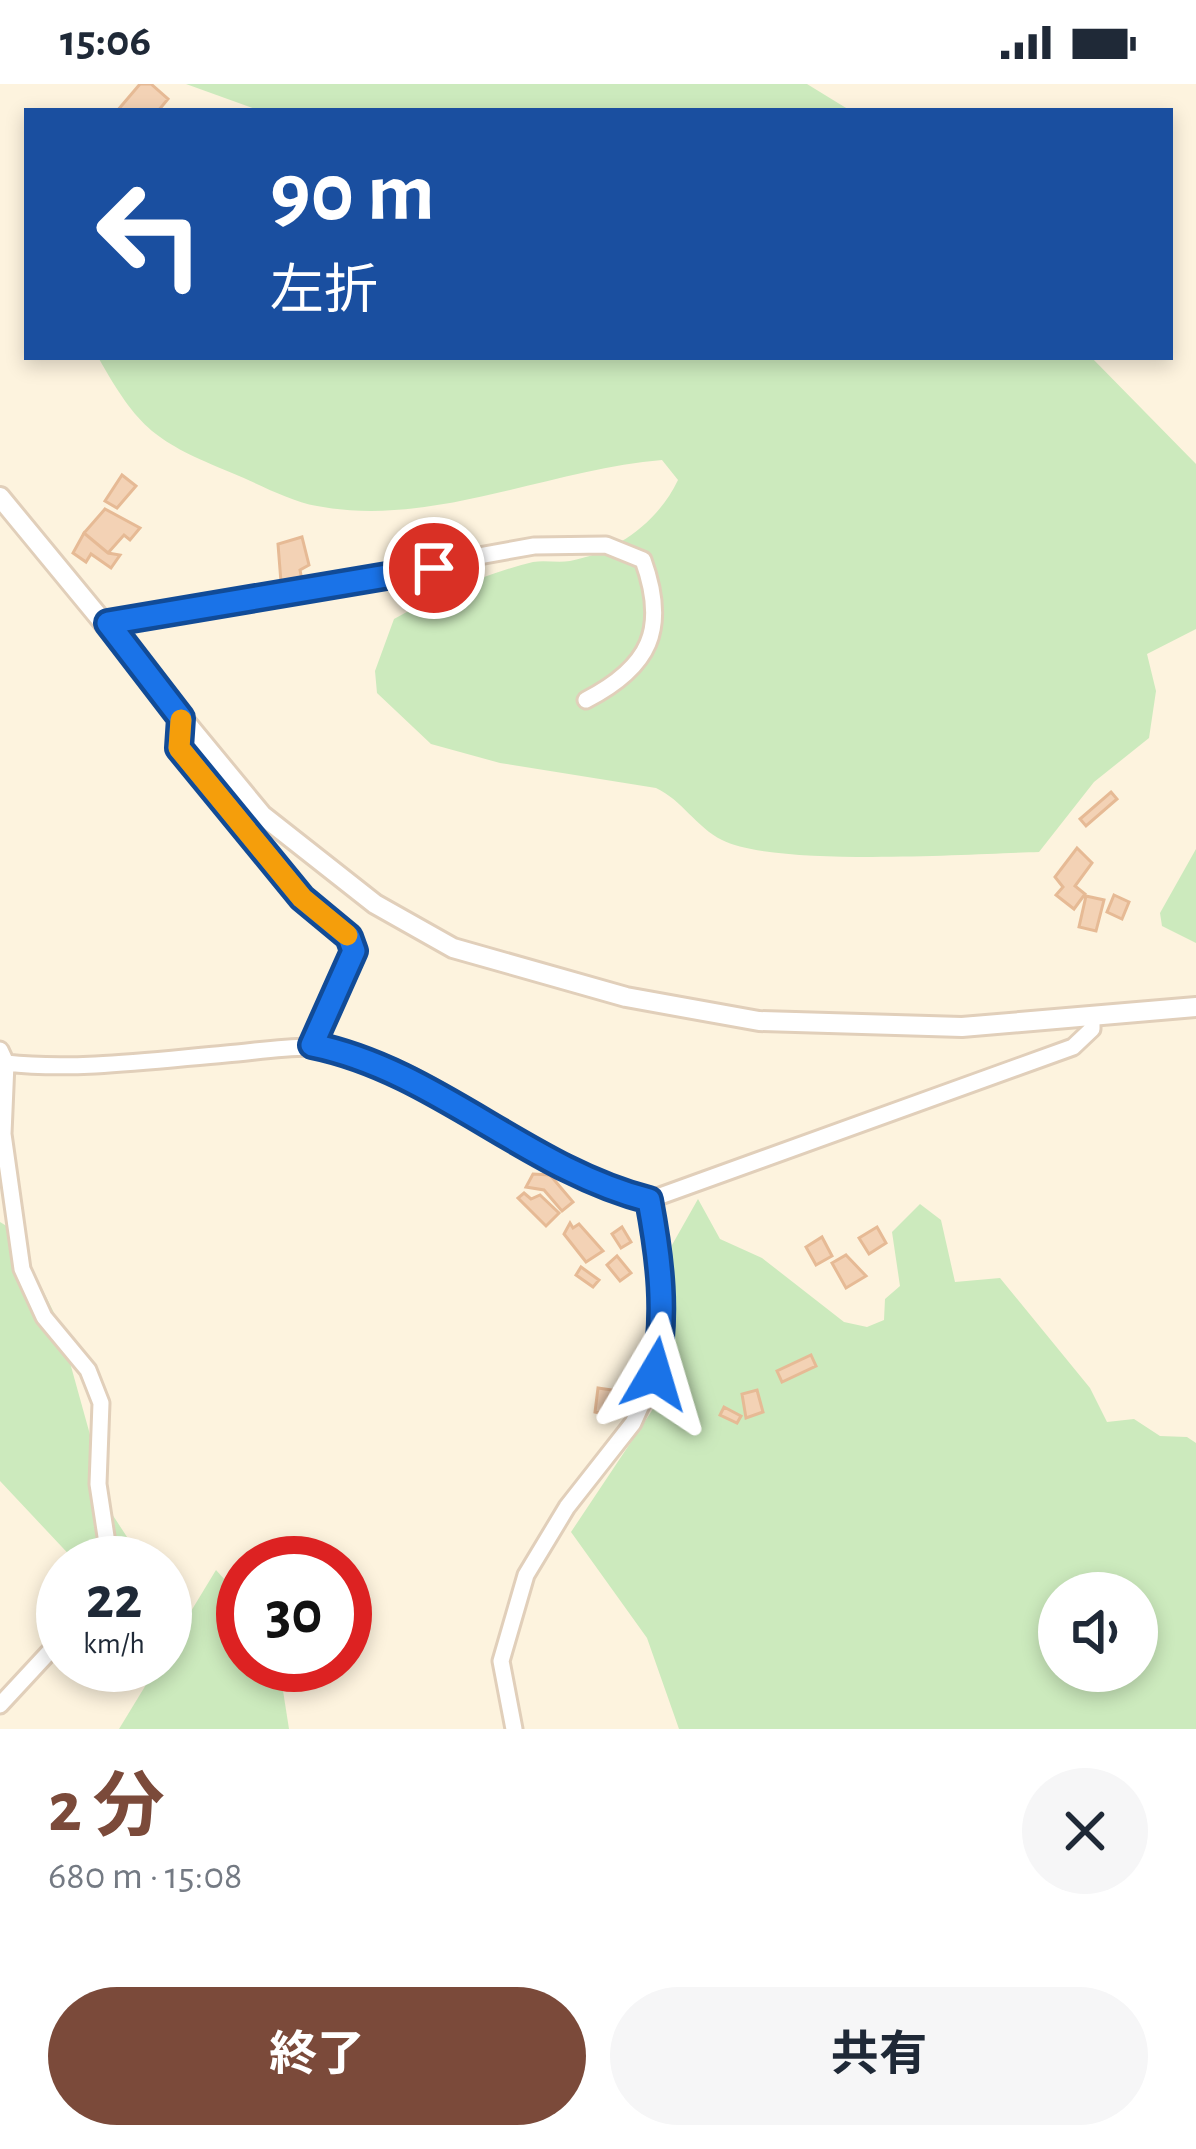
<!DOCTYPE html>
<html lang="ja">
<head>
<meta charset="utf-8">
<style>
	body { margin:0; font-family:"Alegreya Sans","Noto Sans JP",sans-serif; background:#f6f6f7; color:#1f2937; height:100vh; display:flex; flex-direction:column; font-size:45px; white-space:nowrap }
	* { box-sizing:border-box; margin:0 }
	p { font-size:39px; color:#747a83 }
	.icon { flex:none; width:66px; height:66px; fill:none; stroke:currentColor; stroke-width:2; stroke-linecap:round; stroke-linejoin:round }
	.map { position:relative; height:1645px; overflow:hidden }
	.details { display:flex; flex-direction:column; background:#fff; flex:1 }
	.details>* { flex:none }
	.hud { position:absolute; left:24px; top:24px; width:1149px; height:252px; border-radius:0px; box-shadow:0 6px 18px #0003; background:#1a4fa0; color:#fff; overflow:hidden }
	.controls { position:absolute; left:1038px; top:1488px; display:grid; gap:24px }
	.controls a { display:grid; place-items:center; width:120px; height:120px; border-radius:50%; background:#fff; box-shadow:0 6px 18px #0003; font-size:60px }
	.speed { position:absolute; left:36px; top:1452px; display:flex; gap:24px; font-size:60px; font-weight:700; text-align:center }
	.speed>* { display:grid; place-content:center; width:156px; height:156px; border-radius:50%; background:#fff; box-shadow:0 6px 18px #0003; line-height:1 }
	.speed small { font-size:30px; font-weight:400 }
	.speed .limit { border:18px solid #d22; background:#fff; color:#111 }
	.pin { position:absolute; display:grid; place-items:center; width:102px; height:102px; color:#fff; margin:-51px; border:6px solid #fff; border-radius:50%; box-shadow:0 3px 12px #0007 }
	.me { position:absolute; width:132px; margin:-66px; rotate:7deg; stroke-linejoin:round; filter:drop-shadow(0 0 9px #0008) }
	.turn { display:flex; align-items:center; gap:42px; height:252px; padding:0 48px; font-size:54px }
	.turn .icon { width:156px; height:156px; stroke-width:2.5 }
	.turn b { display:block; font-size:84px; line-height:102px }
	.round { display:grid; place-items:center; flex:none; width:126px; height:126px; border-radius:63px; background:#f6f6f7 }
	.head { display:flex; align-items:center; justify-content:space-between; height:204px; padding:0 48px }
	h1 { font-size:72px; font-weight:700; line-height:90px; color:#7b4a3a }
	.button { display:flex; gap:24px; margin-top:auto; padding:24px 48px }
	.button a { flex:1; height:138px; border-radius:72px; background:#7b4a3a; color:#fff; font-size:48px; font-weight:700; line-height:138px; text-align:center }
	.button a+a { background:#f6f6f7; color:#1f2937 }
	.status { display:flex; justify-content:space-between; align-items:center; height:84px; padding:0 60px; background:#fff; direction:ltr }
	.status svg { height:33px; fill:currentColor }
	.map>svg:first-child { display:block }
</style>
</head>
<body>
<div class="status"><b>15:06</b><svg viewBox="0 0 49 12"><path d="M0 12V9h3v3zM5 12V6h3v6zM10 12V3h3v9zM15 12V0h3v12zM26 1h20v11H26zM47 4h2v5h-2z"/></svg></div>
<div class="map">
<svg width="1196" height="1645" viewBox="0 0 1196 1645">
	<rect width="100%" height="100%" fill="#fdf3de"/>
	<!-- green -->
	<path fill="#cceabd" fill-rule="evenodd" d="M186 0H807L851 27H261Z
		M98 273H1091L1196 380V545L1147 570 1156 607 1149 654 1094 698 1039 768C973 770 774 783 722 756 696 743 682 716 656 704L500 679 431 660 377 609 375 587 394 535C437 511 484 490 533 478 545 476 558 479 570 477 617 468 658 438 678 396L662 376C549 385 433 444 317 422 289 417 259 400 232 389 155 357 139 346 98 273Z
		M1196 765V859L1162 842 1160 829Z
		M698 1115 720 1155 762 1174 844 1238 867 1243 884 1236 885 1215 900 1202 892 1148 920 1120 941 1136 955 1198 1000 1194 1090 1304 1107 1338 1134 1335 1160 1352 1187 1353 1196 1359V1645H679L647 1554 571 1448 665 1307 675 1262 672 1161ZM1059 1509H1137V1587H1059Z
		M0 1138 13 1146 59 1239 112 1430 129 1456 119 1479H77L0 1397Z
		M216 1486 243 1516V1581H279L289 1645H119L158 1581H165V1570Z"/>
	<!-- building -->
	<path fill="#f3d2b5" stroke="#e6ba95" stroke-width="3" d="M140 0H151L168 15 158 27H117Z
		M122 391 136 402 117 424 105 417Z
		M105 425 140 444 130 456 124 451 108 469 84 449Z
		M84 449 108 469 120 471 111 484 91 470 86 478 73 469Z
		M302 453 309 481 300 486 302 496 281 498 278 460Z
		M401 461 425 462 424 486 400 483Z
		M1111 708 1117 715 1086 742 1080 735Z
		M1077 764 1092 779 1075 802 1085 810 1074 825 1056 811 1063 803 1055 793Z
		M1114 811 1129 818 1122 835 1107 828Z
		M1086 812 1104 816 1096 847 1079 843Z
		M533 1090 550 1091 573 1118 562 1127 544 1106 526 1103Z
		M524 1109 531 1115 540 1111 559 1129 546 1142 518 1114Z
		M570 1139 573 1144 579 1140 603 1167 586 1178 564 1150Z
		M622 1143 631 1158 621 1164 612 1150Z
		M877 1143 886 1159 869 1170 859 1154Z
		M822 1153 832 1172 816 1181 806 1163Z
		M846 1171 866 1192 846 1204 832 1179Z
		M617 1172 631 1189 620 1197 607 1181Z
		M581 1183 599 1196 593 1203 576 1191Z
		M811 1271 816 1282 782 1298 777 1287Z
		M598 1304 612 1306 608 1331 595 1328Z
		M757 1306 763 1328 746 1334 742 1310Z
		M724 1323 741 1332 737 1339 720 1331Z"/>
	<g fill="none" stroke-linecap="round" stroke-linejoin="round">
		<defs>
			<path id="minor" d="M108 539 534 462 606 461 643 476C668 545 650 583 586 616
				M181 634 179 664 302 814 349 853 354 867 312 961
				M0 966 6 979 3 1050 22 1185 44 1233 88 1286 101 1319 98 1400 107 1459 101 1479
				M6 979C76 987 156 976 226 970 273 966 317 956 363 972 464 1006 544 1089 649 1116L1073 963 1092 945V931
				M0 1621 63 1553
				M514 1645 501 1577 526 1491 567 1423 633 1339 655 1290 662 1253V1184L649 1116"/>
			<path id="tertiary" d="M0 413 262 731 375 820 453 864 626 913 759 937 962 943 1196 923"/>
		</defs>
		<!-- minor casing -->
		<use href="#minor" stroke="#e1cfba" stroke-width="21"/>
		<!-- tertiary casing -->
		<use href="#tertiary" stroke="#e1cfba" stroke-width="24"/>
		<!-- minor -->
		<use href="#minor" stroke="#fff" stroke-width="15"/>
		<!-- tertiary -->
		<use href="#tertiary" stroke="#fff" stroke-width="18"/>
	</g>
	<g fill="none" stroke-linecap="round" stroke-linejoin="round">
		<defs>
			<path id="route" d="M434 484 108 539 181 634 179 664 302 814 349 853 354 867 312 961C436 986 527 1085 649 1116 660 1175 667 1230 655 1290"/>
		</defs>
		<!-- route casing -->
		<use href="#route" stroke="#114b97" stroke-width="30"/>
		<!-- route -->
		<use href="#route" stroke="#1a73e8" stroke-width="21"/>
		<!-- slow -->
		<path stroke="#f59e0b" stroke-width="21" d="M181 636 179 664 302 814 347 851"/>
	</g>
</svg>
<div class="controls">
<a><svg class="icon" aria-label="sound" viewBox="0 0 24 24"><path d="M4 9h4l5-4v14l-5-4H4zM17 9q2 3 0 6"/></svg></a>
</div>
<div class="speed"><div>22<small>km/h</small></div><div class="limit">30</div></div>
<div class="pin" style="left:434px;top:484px;background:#d93025"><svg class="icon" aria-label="arrive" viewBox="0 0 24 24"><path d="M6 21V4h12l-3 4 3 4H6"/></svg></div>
<svg class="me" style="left:655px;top:1290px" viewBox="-20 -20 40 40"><path d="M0-17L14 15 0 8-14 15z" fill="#1a73e8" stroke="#fff" stroke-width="4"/></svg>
<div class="hud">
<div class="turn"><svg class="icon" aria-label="left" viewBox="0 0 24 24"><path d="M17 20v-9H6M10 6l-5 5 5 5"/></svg><div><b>90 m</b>左折</div></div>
</div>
</div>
<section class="details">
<div class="head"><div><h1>2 分</h1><p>680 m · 15:08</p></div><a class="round"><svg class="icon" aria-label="close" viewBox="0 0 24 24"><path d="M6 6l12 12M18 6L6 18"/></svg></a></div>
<div class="button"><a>終了</a><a>共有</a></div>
</section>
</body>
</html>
